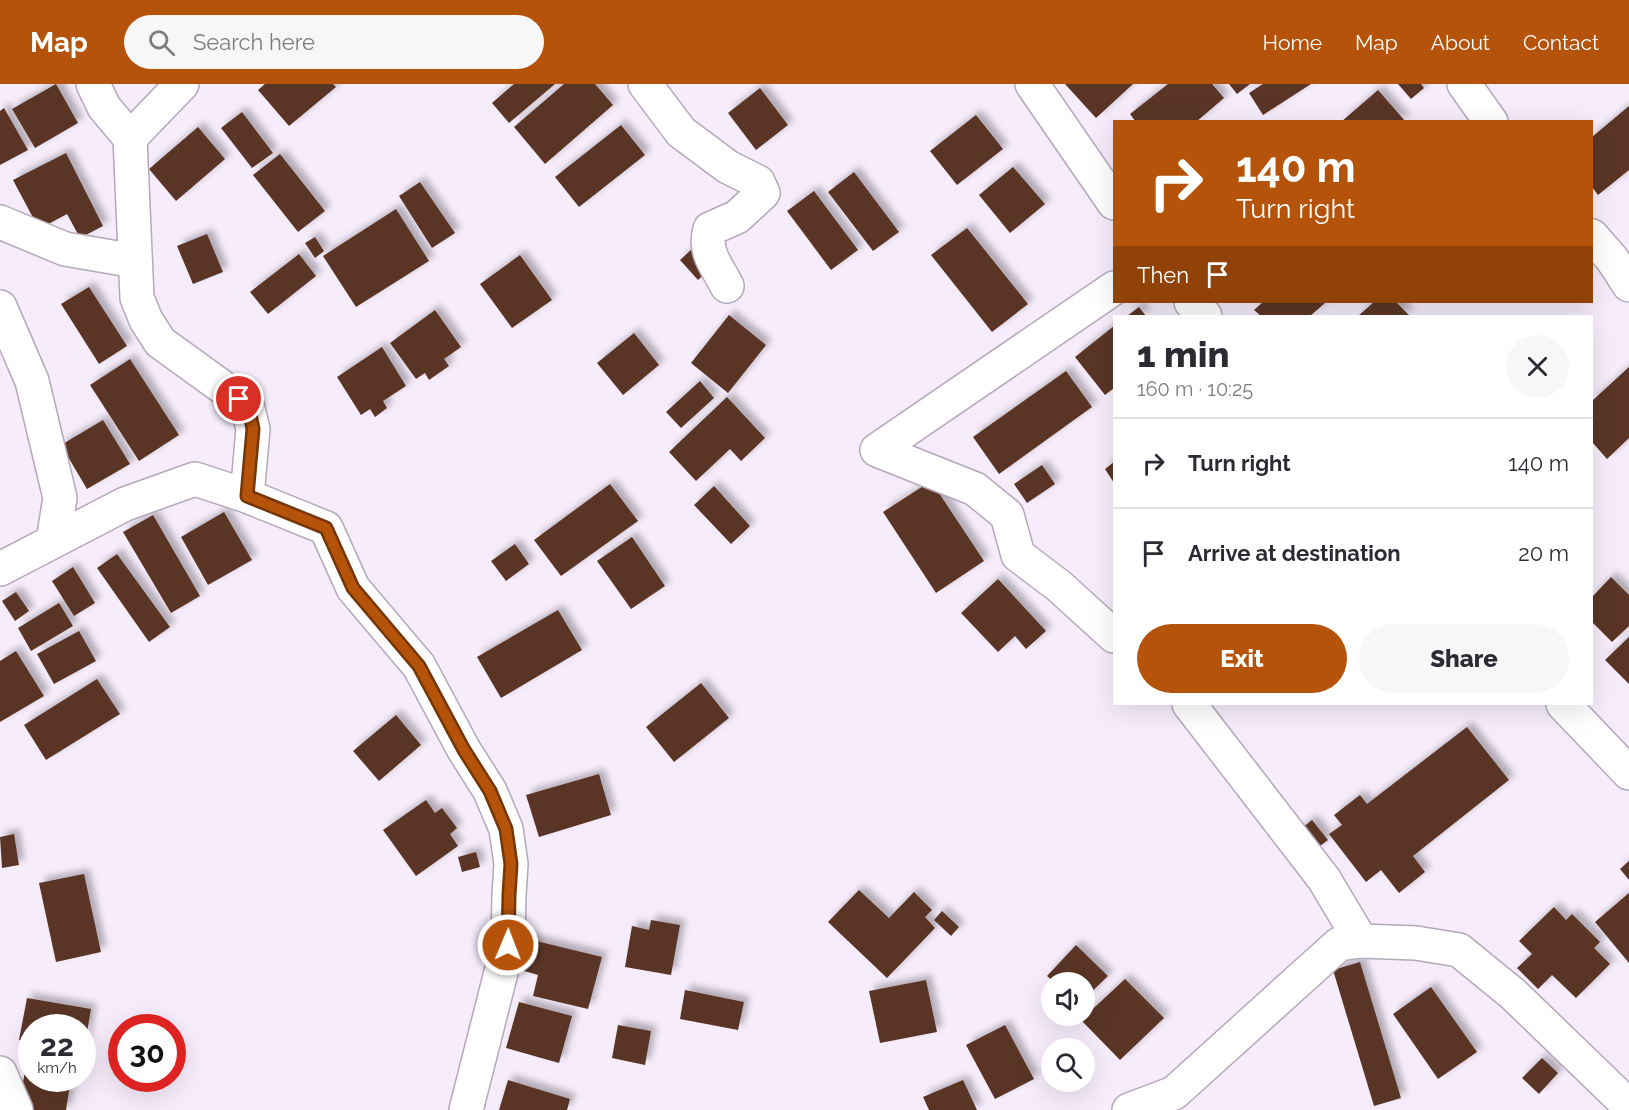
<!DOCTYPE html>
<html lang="en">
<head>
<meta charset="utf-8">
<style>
	body { margin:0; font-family:Raleway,sans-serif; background:#f7f7f7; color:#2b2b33; height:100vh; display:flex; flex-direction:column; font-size:22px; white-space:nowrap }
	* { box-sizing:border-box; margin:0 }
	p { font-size:20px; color:#7c7c81 }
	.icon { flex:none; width:33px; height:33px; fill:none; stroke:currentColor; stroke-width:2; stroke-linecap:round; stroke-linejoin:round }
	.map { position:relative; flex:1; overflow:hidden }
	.side { position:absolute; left:1113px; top:231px; width:480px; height:390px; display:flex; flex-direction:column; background:#fff; border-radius:0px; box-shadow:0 6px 24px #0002 }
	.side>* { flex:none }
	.hud { position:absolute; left:1113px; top:36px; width:480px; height:183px; border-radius:0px; box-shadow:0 6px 24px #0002; background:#b45309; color:#fff; overflow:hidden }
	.fabs { position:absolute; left:1041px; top:888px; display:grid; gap:12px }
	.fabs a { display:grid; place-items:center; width:54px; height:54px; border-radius:50%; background:#fff; box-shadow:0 6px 24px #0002; font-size:30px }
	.speed { position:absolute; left:18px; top:930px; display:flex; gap:12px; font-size:30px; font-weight:700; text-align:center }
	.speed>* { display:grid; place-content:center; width:78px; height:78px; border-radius:50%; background:#fff; box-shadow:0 6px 24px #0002; line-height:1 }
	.speed small { font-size:15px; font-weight:400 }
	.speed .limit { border:9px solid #d22; background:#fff; color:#111 }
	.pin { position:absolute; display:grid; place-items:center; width:51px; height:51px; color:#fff; margin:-26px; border:3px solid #fff; border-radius:50%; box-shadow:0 2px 6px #0007 }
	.me { position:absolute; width:66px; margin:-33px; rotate:1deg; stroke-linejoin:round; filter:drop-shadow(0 0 4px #0008) }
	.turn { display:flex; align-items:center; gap:21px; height:126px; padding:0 24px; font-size:27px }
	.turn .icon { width:78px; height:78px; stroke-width:2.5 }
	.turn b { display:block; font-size:42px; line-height:51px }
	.then { display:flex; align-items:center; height:57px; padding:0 24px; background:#0003; gap:12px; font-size:22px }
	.round { display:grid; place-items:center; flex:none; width:63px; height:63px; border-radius:32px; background:#f7f7f7 }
	.summary { display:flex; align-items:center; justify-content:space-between; height:102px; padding:0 24px }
	h1 { font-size:36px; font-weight:800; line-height:45px }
	.primary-button { display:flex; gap:12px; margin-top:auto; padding:12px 24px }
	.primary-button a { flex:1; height:69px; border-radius:36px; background:#b45309; color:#fff; font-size:24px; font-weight:800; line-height:69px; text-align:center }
	.primary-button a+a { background:#f7f7f7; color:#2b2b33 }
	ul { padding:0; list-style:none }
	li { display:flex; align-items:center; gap:18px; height:90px; padding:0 24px; border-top:2px solid #e1e1e2 }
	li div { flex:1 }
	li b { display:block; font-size:22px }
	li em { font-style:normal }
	header { display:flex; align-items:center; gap:36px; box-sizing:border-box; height:84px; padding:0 30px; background:#b45309; color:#fff }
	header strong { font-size:28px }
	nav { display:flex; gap:33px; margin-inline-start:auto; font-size:21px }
	.search { width:420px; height:54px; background:#f7f7f7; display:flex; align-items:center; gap:15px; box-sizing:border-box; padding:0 21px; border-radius:33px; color:#7c7c81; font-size:22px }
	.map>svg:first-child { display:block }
</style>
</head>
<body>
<header>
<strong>Map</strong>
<div class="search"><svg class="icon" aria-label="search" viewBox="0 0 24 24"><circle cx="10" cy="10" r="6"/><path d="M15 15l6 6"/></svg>Search here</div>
<nav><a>Home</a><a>Map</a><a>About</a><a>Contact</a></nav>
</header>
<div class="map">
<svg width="1629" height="1026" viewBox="0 0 1629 1026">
	<defs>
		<filter id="shadow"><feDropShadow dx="5.5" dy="-5.5" stdDeviation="3" flood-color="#0004"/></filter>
	</defs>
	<rect width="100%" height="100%" fill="#f6ecfb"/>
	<!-- building -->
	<path fill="#5a3527" filter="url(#shadow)" d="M56 0 78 39 35 64 12 25Z
		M265 0H333L336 3 289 42 258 6Z
		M514 0H555L509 39 492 19Z
		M564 0H595L613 21 545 80 514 43Z
		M1065 0H1133L1096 34Z
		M1168 0H1212L1224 14 1196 38H1136L1130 30Z
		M1229 0H1250L1237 10Z
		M1263 0H1311L1263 31 1249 9Z
		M1398 0H1421L1424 4 1411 15Z
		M760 4 788 41 756 66 728 29Z
		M1378 6 1406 38H1341Z
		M1629 22V86L1598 111 1592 103V53Z
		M4 24 28 66 0 81V27Z
		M242 28 273 69 252 84 221 44Z
		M976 31 1003 65 957 101 930 67Z
		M621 41 645 71 579 123 555 93Z
		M198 43 225 75 176 117 149 85Z
		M66 69 103 142 80 154 67 130 39 145 13 96Z
		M280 70 325 127 298 148 253 91Z
		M1013 83 1045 120 1010 149 979 111Z
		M854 88 899 148 873 167 828 108Z
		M420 98 455 149 432 164 399 112Z
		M814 107 858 166 831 186 787 127Z
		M396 125 429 177 356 223 323 172Z
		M967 144 1028 220 992 248 931 171Z
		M207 150 223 188 193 200 177 162Z
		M315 153 324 167 315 174 305 159Z
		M691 166 709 186 698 196 680 176Z
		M299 170 316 192 268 230 250 208Z
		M520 171 552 216 512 244 480 200Z
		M89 203 127 262 99 280 61 220Z
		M1263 218H1326L1310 232H1261L1254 226Z
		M1374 218H1396L1410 232H1358Z
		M1139 223 1146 232H1127Z
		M435 226 461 263 444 275 449 282 429 296 425 289 416 295 390 259Z
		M729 231 766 261 728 309 691 279Z
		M1114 242V304L1105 311 1075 273Z
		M634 249 659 281 623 311 597 279Z
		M382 263 406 302 383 317 387 324 375 333 370 325 361 331 337 293Z
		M130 275 179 351 139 377 90 301Z
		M1629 283V354L1607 375 1592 358V317Z
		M1066 287 1092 323 999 390 973 353Z
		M700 297 714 314 681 344 666 328Z
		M727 313 765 354 741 377 730 365 696 397 669 368Z
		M103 336 130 380 87 405 61 361Z
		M1114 378V399L1105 385Z
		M1042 381 1055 400 1027 419 1014 400Z
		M931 397 984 477 936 509 883 428Z
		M610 400 638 437 561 492 534 456Z
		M714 402 750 442 731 460 694 421Z
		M224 428 252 476 208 501 181 453Z
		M153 431 200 512 171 529 123 448Z
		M632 453 665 502 631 525 597 477Z
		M515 460 529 480 506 497 491 477Z
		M117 470 170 543 149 558 97 484Z
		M73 483 95 519 74 532 52 497Z
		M1611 493 1629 511V542L1612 558 1592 538V513Z
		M998 495 1046 547 1026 565 1015 552 998 568 961 529Z
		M16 508 29 527 15 537 2 517Z
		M59 519 73 542 31 567 18 544Z
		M558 526 582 566 501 614 477 573Z
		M79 547 96 577 54 600 37 570Z
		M1629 553V600L1605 576Z
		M16 567 44 612 0 638V577Z
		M97 595 120 630 46 676 24 641Z
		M701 599 729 634 674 678 646 643Z
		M396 631 421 661 379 697 353 667Z
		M1467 643 1509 696 1413 772 1425 788 1399 809 1381 786 1366 798 1329 750 1342 741 1334 731 1360 711 1367 720Z
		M599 690 611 731 539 753 526 711Z
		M426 716 435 729 442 724 457 744 450 750 458 762 416 792 383 746Z
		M1312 736 1328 756 1312 768 1297 748Z
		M14 750 19 781 2 784 0 753Z
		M476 768 480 783 462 788 458 773Z
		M1629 777V796L1620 785Z
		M84 790 101 868 56 878 39 799Z
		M859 806 889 834 914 808 932 826 925 833 935 844 887 894 828 838Z
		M1629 809V879L1595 838Z
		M1554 823 1566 836 1572 830 1600 858 1594 864 1610 880 1576 914 1552 891 1538 905 1517 884 1532 870 1519 857Z
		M942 827 959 843 951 852 934 836Z
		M651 836 680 841 671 891 625 883 632 842 649 846Z
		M528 855 602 873 588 925 533 912 538 891 521 886Z
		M1076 861 1108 892 1084 915V898H1054L1047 892Z
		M1360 878 1401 1014 1374 1022 1333 886Z
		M1125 895 1164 934 1120 976 1081 936Z
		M926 896 937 948 880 959 869 907Z
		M1431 903 1477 968 1438 995 1393 930Z
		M685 906 744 918 738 946 680 935Z
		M27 914 91 925 84 966 82 944H32V959L19 956Z
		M519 918 572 932 559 979 506 964Z
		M618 941 651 947 645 981 612 974Z
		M1005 941 1034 995 995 1015 966 961Z
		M28 972H32V994H71L66 1026H29L18 1024Z
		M1542 974 1558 989 1539 1010 1522 994Z
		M508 996 570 1015 567 1026H499Z
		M963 996 977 1026H929L923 1013Z"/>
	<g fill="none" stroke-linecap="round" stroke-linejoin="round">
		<defs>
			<path id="minor" d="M93 0 104 23 130 54 137 214 146 236 160 258 247 321 253 345 247 412
				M645 0 681 48 728 83 758 98 763 109 737 133 710 145C703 168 717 182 727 202
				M1032 0 1114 119
				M1464 0 1491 38
				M130 54 182 0
				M0 138 65 165 135 177
				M1592 152 1612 175 1629 201
				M1114 204 877 366 975 405 1007 431 1018 471 1059 502 1114 552
				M1191 218 1205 232
				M0 223 32 297 60 414 53 457
				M0 485 125 420 195 395 247 412 326 444 353 504 419 582 464 666 490 707 506 745 511 780 509 811 508 861 466 1026
				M1189 620 1324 795 1361 857
				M1563 620 1629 689
				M0 989 16 1026
				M1129 1026 1174 1009 1339 860 1361 857 1416 859 1459 866 1513 910 1629 1022"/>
		</defs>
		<!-- minor casing -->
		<use href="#minor" stroke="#b3a9b8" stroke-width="36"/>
		<!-- minor -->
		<use href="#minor" stroke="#fff" stroke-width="33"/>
	</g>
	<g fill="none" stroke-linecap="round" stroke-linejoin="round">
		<defs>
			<path id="route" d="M239 315 248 321 253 345 247 412 326 444 353 504 419 582 464 666 490 707 506 745 511 780 509 811 508 861"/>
		</defs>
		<!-- route casing -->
		<use href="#route" stroke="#753606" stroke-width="15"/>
		<!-- route -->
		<use href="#route" stroke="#b45309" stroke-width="10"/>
	</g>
</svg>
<div class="fabs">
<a><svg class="icon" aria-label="sound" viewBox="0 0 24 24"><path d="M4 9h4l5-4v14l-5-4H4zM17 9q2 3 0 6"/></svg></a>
<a><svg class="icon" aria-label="search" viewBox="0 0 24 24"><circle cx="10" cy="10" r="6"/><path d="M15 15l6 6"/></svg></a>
</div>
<div class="speed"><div>22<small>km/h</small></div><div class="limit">30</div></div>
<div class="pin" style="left:239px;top:315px;background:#d93025"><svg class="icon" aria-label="arrive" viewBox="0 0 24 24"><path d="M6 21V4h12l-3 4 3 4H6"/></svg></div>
<svg class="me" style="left:508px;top:861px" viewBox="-20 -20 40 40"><circle r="17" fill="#b45309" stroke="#fff" stroke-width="3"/><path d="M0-11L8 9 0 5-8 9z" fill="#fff"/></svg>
<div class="hud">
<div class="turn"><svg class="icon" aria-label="right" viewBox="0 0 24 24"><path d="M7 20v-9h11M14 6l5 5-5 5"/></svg><div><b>140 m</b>Turn right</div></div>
<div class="then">Then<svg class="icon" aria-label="arrive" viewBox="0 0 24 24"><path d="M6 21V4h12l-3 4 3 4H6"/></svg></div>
</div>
<section class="side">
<div class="summary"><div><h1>1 min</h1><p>160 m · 10:25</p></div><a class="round"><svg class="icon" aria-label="close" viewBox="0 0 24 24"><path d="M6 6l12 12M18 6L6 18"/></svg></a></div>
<ul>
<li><svg class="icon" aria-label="right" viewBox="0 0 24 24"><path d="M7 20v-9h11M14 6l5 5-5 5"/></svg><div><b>Turn right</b></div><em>140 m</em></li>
<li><svg class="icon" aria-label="arrive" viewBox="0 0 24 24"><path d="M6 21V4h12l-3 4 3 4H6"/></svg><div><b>Arrive at destination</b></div><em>20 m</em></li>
</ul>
<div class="primary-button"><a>Exit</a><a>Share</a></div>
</section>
</div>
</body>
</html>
